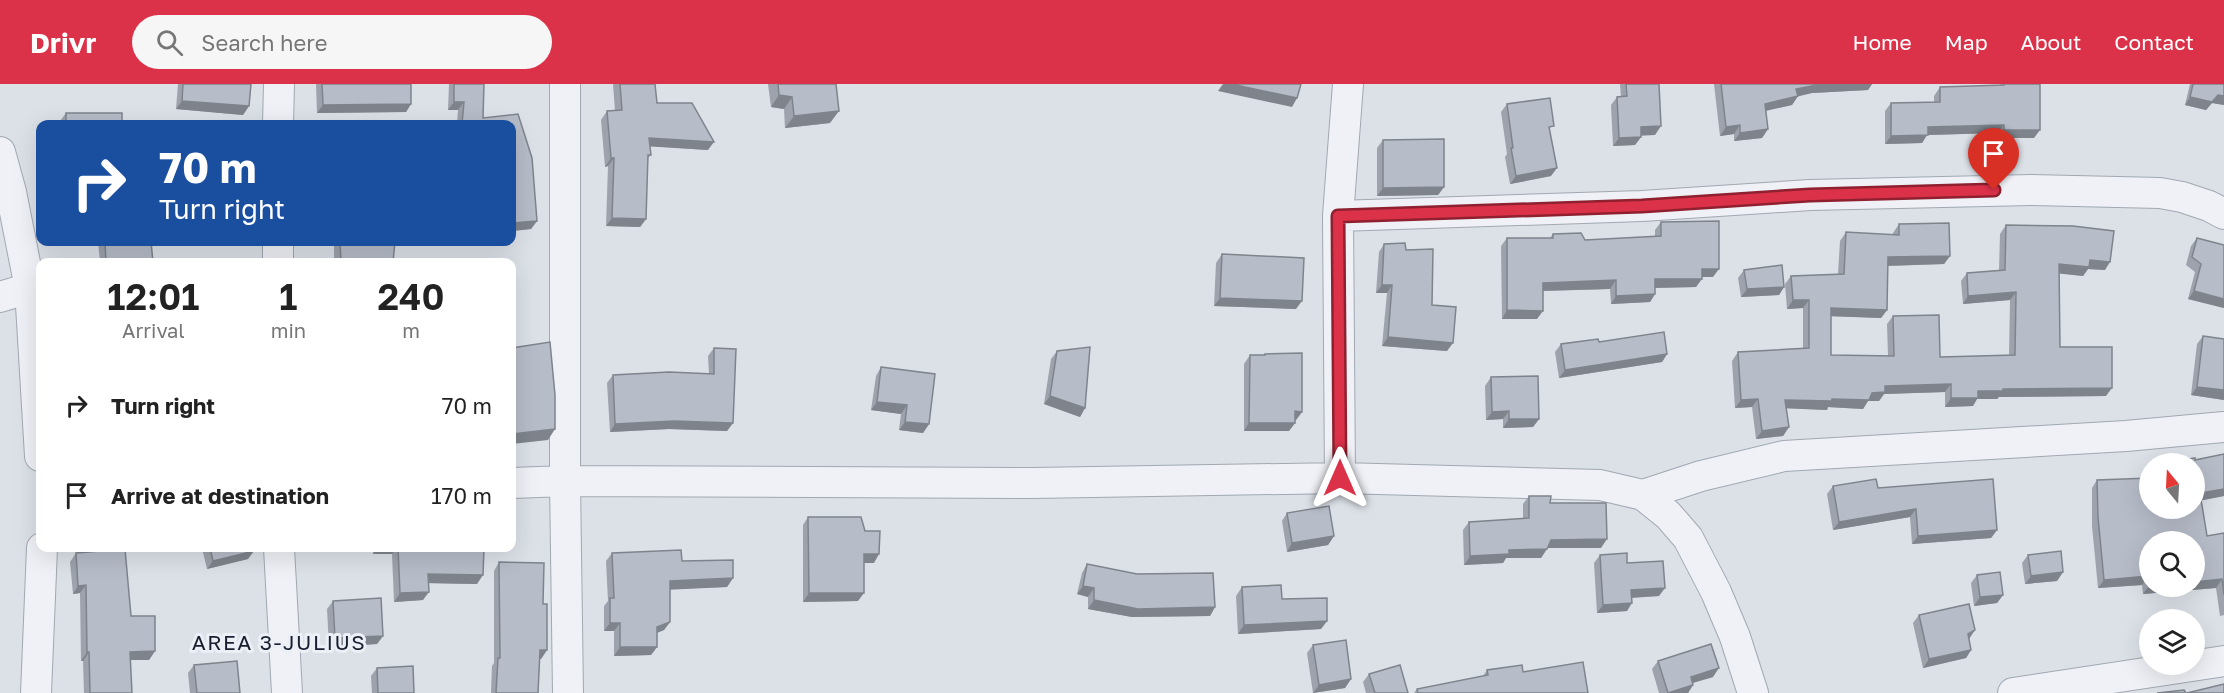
<!DOCTYPE html>
<html lang="en">
<head>
<meta charset="utf-8">
<style>
	body { margin:0; font-family:"Golos Text",sans-serif; background:#f6f6f6; color:#222; height:100vh; display:flex; flex-direction:column; font-size:22px; white-space:nowrap }
	* { box-sizing:border-box; margin:0 }
	p { font-size:20px; color:#767676 }
	.icon { flex:none; width:33px; height:33px; fill:none; stroke:currentColor; stroke-width:2; stroke-linecap:round; stroke-linejoin:round }
	.map { position:relative; flex:1; overflow:hidden }
	.sheet { position:absolute; left:36px; top:174px; width:480px; height:294px; display:flex; flex-direction:column; background:#fff; border-radius:12px; box-shadow:0 6px 24px #0002 }
	.sheet>* { flex:none }
	.banner { position:absolute; left:36px; top:36px; width:480px; height:126px; border-radius:12px; box-shadow:0 6px 24px #0002; background:#1a4fa0; color:#fff; overflow:hidden }
	.needle { width:39px; rotate:342deg }
	.controls { position:absolute; left:2139px; top:369px; display:grid; gap:12px }
	.controls a { display:grid; place-items:center; width:66px; height:66px; border-radius:50%; background:#fff; box-shadow:0 6px 24px #0002; font-size:30px }
	.pin { position:absolute; display:grid; place-items:center; width:51px; height:51px; color:#fff; margin:-62px -26px; border-radius:50% 50% 50% 0; rotate:-45deg; box-shadow:0 0 6px #0007 }
	.pin .icon { rotate:45deg }
	.me { position:absolute; width:66px; margin:-33px; rotate:0deg; stroke-linejoin:round; filter:drop-shadow(0 0 4px #0008) }
	.turn { display:flex; align-items:center; gap:21px; height:126px; padding:0 24px; font-size:27px }
	.turn .icon { width:78px; height:78px; stroke-width:2.5 }
	.turn b { display:block; font-size:42px; line-height:51px }
	.eta { display:flex; justify-content:space-evenly; align-items:center; height:102px; text-align:center }
	.eta b { font-size:36px; font-weight:600; line-height:42px }
	ul { padding:0; list-style:none }
	li { display:flex; align-items:center; gap:18px; height:90px; padding:0 24px }
	li div { flex:1 }
	li b { display:block; font-size:22px }
	li em { font-style:normal }
	header { display:flex; align-items:center; gap:36px; box-sizing:border-box; height:84px; padding:0 30px; background:#dc3249; color:#fff }
	header strong { font-size:28px }
	nav { display:flex; gap:33px; margin-inline-start:auto; font-size:21px }
	.search { width:420px; height:54px; background:#f6f6f6; display:flex; align-items:center; gap:15px; box-sizing:border-box; padding:0 21px; border-radius:33px; color:#767676; font-size:22px }
	.map>svg:first-child { display:block }
</style>
</head>
<body>
<header>
<strong>Drivr</strong>
<div class="search"><svg class="icon" aria-label="search" viewBox="0 0 24 24"><circle cx="10" cy="10" r="6"/><path d="M15 15l6 6"/></svg>Search here</div>
<nav><a>Home</a><a>Map</a><a>About</a><a>Contact</a></nav>
</header>
<div class="map">
<svg width="2224" height="609" viewBox="0 0 2224 609">
	<rect width="100%" height="100%" fill="#dce1e8"/>
	<g fill="none" stroke-linecap="round" stroke-linejoin="round">
		<defs>
			<path id="street" d="M565 0V397L568 609
				M278 40 279 0
				M0 68 11 108 30 204 40 372
				M1338 132 1642 122 1810 111 2031 106 2160 109 2182 113 2209 122 2224 130
				M278 178V158
				M0 213 30 204
				M1340 394 1338 132 1348 0
				M512 399 565 397 1033 399 1340 394 1600 401 1643 411 1668 431 1688 454 1716 508 1735 553 1753 609
				M1643 411 1701 392 1784 372 2126 352 2224 343
				M279 464 287 609
				M36 609 42 464
				M2013 609 2224 577"/>
		</defs>
		<!-- street casing -->
		<use href="#street" stroke="#a1a8b2" stroke-width="32"/>
		<!-- street -->
		<use href="#street" stroke="#eff1f6" stroke-width="30"/>
	</g>
	<!-- wall -->
	<path fill="#9da2ac" d="M178 0H251L249 22 243 31 176 25Z
		M316 0H411V20L406 28 317 29Z
		M449 0H484L483 34 518 30 532 74 537 137 531 145 512 147V40H457L458 26H448Z
		M613 0H655L657 19 708 66 650 62 651 71 648 74 646 135 640 143 606 142 608 82 605 83 601 36 607 27H615Z
		M768 0H836L830 39 785 44 784 25 771 23Z
		M1620 0H1659L1655 51H1641V53L1635 61 1613 62 1611 21 1617 13H1621Z
		M1714 0H1872L1868 6 1812 9 1798 12 1792 21 1766 27 1768 45 1762 54 1734 57V50L1720 52Z
		M2000 0H2040L2034 54H1998V49L1927 51 1922 59 1885 60V27L1891 19 1934 18V12L1940 3 1999 2Z
		M2190 0H2224V21L2212 19 2206 26 2185 21Z
		M1507 20 1551 92 1510 100 1505 73 1507 70 1501 28Z
		M66 29 122 40H60V37Z
		M1383 56 1444 103 1438 111 1377 112V64Z
		M1661 138 1713 193H1702L1696 203 1655 204V210L1650 218 1611 220 1610 205 1543 207 1537 235H1502L1501 162 1507 154H1550L1553 150 1585 156 1655 153V146Z
		M1899 140 1950 172 1944 180 1888 182 1887 226 1881 234 1831 232V271L1888 272 1887 240 1893 232 1940 273 2009 271 2010 216 1963 220 1961 197 1967 189 1999 187 2000 150 2006 141 2105 186 2088 185 2083 192 2059 189 2060 263 2106 312 1999 313 1997 315H1977L1973 322 1945 323V308L1884 310 1879 317H1868L1863 325 1828 323 1827 326 1786 324 1789 343 1783 352 1756 355 1752 323 1735 324 1732 277 1738 268 1803 264V224L1787 225 1785 200 1791 192 1838 190 1840 157 1846 148 1893 151V149Z
		M2197 154 2224 224 2188 215 2195 188 2186 181 2191 162Z
		M98 158H151L153 178H100Z
		M336 158H395L393 178H334V161Z
		M1384 160 1406 166 1432 221 1447 267 1382 262 1387 209H1376L1379 168Z
		M1222 170 1296 225 1214 222 1216 179Z
		M1744 186 1784 203 1779 211 1741 213 1738 194Z
		M2203 252 2224 316 2191 311 2197 260Z
		M1599 258 1667 270 1662 278 1559 294 1555 268 1561 260Z
		M714 264 733 339 727 347 669 345 610 348 607 299 613 291 709 290 708 272Z
		M1057 267 1085 324 1080 333 1044 320 1051 275Z
		M1265 270 1302 328 1296 336H1295V339L1289 347H1244V280L1250 271H1264Z
		M881 283 929 340 923 349 899 346 901 330 871 326 876 292Z
		M1491 293 1539 335 1533 343 1503 344V335L1486 336 1485 302Z
		M2224 370V412L2201 416 2207 452 2224 449V531L2220 532 2216 504 2143 510 2142 501 2098 504 2092 442V404L2097 396 2150 424 2195 376Z
		M1833 402 1878 404 1997 446 1991 454 1912 460 1910 433 1833 446 1827 410Z
		M1529 412 1550 419 1601 464H1547L1541 474H1506L1503 479 1464 481 1463 446 1469 438 1523 435V420Z
		M1287 429 1334 452 1328 461 1287 468 1282 437Z
		M808 433 874 479H864L858 517 803 518V441Z
		M202 464H253L248 475 207 485Z
		M373 464H484L477 500 428 499 423 516 394 518 392 470H373Z
		M76 469 131 532 155 567 149 576H130L132 609H84L83 577H81L80 509 73 510 70 478Z
		M612 469 682 477 733 494 727 503 670 505V538L664 546 657 549V563L651 571 614 572V547H604V522L608 517 606 477Z
		M1600 471 1627 479 1659 512 1632 514 1627 527 1597 529 1594 479Z
		M2028 471 2063 488 2057 497 2025 500 2022 479Z
		M499 478 543 520 547 566 541 575H540L538 609H491L492 582 494 579V487Z
		M1087 480 1215 523 1210 532 1132 533 1088 525V513L1077 510 1082 489Z
		M1977 491 2003 511 1997 519 1974 522 1971 499Z
		M1242 503 1282 515 1327 537 1321 545 1238 550 1236 512Z
		M333 517 383 552 377 560 329 563 327 525Z
		M1919 531 1969 555 1971 566 1966 574 1923 584 1913 539Z
		M1313 561 1351 595 1345 604 1313 609 1307 569Z
		M1658 577 1713 593 1693 599V601L1688 609H1659L1652 585Z
		M194 581 240 609H190L188 589Z
		M377 584 414 609H372L371 592Z
		M1487 586 1523 588 1588 609H1414L1417 605 1483 592Z
		M1369 590 1408 609H1366L1363 598Z"/>
	<!-- shaded-wall -->
	<path fill="#7f848c" d="M1223 0H1231L1297 14 1292 23 1218 7Z
		M1818 0H1872L1868 6 1812 9 1791 14 1796 5Z
		M779 11 792 13 784 25 771 23Z
		M2218 11 2224 12V21L2212 19 2206 26 2185 21 2190 13Z
		M1798 12 1792 21 1759 28 1765 20Z
		M182 17 249 22 243 31 176 25Z
		M454 18H464L458 26H448Z
		M411 20 406 28 317 29 323 21Z
		M839 27 830 39 785 44 794 32Z
		M1740 41 1734 50 1720 52 1726 43Z
		M2004 41 1998 49 1927 51 1922 59 1885 60 1891 52 1928 43Z
		M1661 42 1655 51 1635 52 1641 43Z
		M1768 45 1762 54 1734 57 1740 49Z
		M2004 46H2040L2034 54H1998Z
		M1641 53 1635 61 1613 62 1619 54Z
		M649 54 714 58 708 66 643 62Z
		M611 74H614L608 82 605 83Z
		M1557 84 1551 92 1510 100 1516 92Z
		M1444 103 1438 111 1377 112 1383 104Z
		M612 134 646 135 640 143 606 142Z
		M537 137 531 145 512 147V139Z
		M1950 172 1944 180 1882 182 1888 173Z
		M2090 176 2110 178 2105 186 2088 185 2083 192 2054 189 2059 180Z
		M1702 185H1719L1713 193H1696Z
		M1655 195H1702L1696 203 1649 204Z
		M1616 196 1610 205 1537 207 1543 199Z
		M1382 201H1392L1387 209H1376Z
		M1784 203 1779 211 1741 213 1747 205Z
		M2194 207 2224 215V224L2188 215Z
		M2016 208 2010 216 1963 220 1968 212Z
		M1655 210 1650 218 1611 220 1616 212Z
		M1220 214 1302 217 1296 225 1214 222Z
		M1793 216H1809L1803 224 1787 225Z
		M1831 224 1887 226 1881 234 1825 232Z
		M1507 226 1543 227 1537 235H1502Z
		M1388 253 1453 259 1447 267 1382 262Z
		M1667 270 1662 278 1559 294 1565 286Z
		M1951 300 1945 308 1884 310 1879 317H1868L1863 325 1828 323 1827 326 1779 324 1785 316 1832 315 1872 309 1885 302Z
		M2197 303 2224 306V316L2191 311Z
		M2112 304 2106 312 1999 313 1997 315H1977L1973 322 1945 323 1951 314 1978 307 2003 305Z
		M1050 312 1085 324 1080 333 1044 320Z
		M1758 315 1752 323 1735 324 1741 316Z
		M877 318 907 321 901 330 871 326Z
		M1295 327 1302 328 1296 336H1289Z
		M1509 327 1503 335 1486 336 1492 328Z
		M1509 335H1539L1533 343 1503 344Z
		M674 337 733 339 727 347 669 345 610 348 615 340Z
		M905 338 929 340 923 349 899 346Z
		M1249 339H1295L1289 347H1244Z
		M1789 343 1783 352 1756 355 1762 347Z
		M555 345 548 356 512 360V350Z
		M2224 405V412L2194 418 2200 409Z
		M1916 425 1910 433 1833 446 1839 438Z
		M1997 446 1991 454 1912 460 1918 452Z
		M1334 452 1328 461 1287 468 1292 459Z
		M1607 455 1601 464H1545L1551 456Z
		M377 464H397L392 470H373Z
		M1547 465 1541 474H1506L1503 479 1464 481 1470 472 1509 466Z
		M254 467 248 475 207 485 213 477Z
		M864 470H879L874 479H858Z
		M2063 488 2057 497 2025 500 2031 492Z
		M428 490 483 491 477 500 422 499Z
		M2148 492 2142 501 2098 504 2104 496Z
		M733 494 727 503 664 506 670 497Z
		M2222 495 2216 504 2143 510 2149 502H2194V498Z
		M86 501 80 509 73 510 78 502Z
		M1083 502 1094 504 1088 513 1077 510Z
		M1665 504 1659 512 1626 514 1631 506Z
		M429 508 423 516 394 518 400 509Z
		M809 509H864L858 517 803 518Z
		M2003 511 1997 519 1974 522 1980 513Z
		M1094 516 1215 523 1210 532 1132 533 1088 525Z
		M1632 519 1627 527 1597 529 1603 521Z
		M1327 537 1321 545 1238 550 1244 541Z
		M670 538 664 546 651 551 657 543Z
		M610 539H620L614 547H604Z
		M1975 546 1969 555 1968 550Z
		M383 552 377 560 329 563 335 554Z
		M620 563H657L651 571 614 572Z
		M540 566H547L541 575H534Z
		M1971 566 1966 574 1923 584 1929 575Z
		M155 567 149 576H124L130 568Z
		M87 568H89L83 577H81Z
		M1719 584 1713 593 1685 601 1691 593Z
		M1351 595 1345 604 1313 609 1319 601Z
		M1693 601 1688 609H1668Z"/>
	<!-- building -->
	<path fill="#b6bcc8" stroke="#7f848c" stroke-width="1.5" d="M183 0H251L249 22 182 17Z
		M322 0H411V20L323 21Z
		M454 0H484L483 34 518 30 532 74 537 137 512 139V40H462L464 18H454Z
		M620 0H655L657 19H692L714 58 649 54 651 71H648L646 135 612 134 614 74H611L607 27 622 26Z
		M778 0H836L839 27 794 32 792 13 779 11Z
		M1231 0H1301L1297 14Z
		M1626 0H1659L1661 42 1641 43V53L1619 54 1617 13 1627 12Z
		M1721 0H1822L1796 5 1798 12 1765 20 1768 45 1740 49V41L1726 43Z
		M2004 0H2040V46H2004V41L1928 43V51L1891 52V19L1940 18V3L2004 1Z
		M2193 0H2224V12L2218 11 2212 18 2190 13Z
		M1550 14 1554 42 1549 43 1557 84 1516 92 1511 64H1513L1507 20Z
		M66 29H122V40H66Z
		M1444 55V103L1383 104V56Z
		M1719 137V185H1702V195H1655V210L1616 212V196L1543 199V227L1507 226V154H1553V150L1581 149 1585 156 1661 152V138Z
		M1949 139 1950 172 1888 173 1887 226 1831 224V271L1894 272 1893 232 1939 231 1940 273 2015 271 2016 208 1968 212 1967 189 2005 186 2006 141 2073 142 2114 147 2110 178 2090 176 2089 183 2059 180 2060 263H2112V304L2003 305V307H1978V314H1951V300L1885 302V308L1872 309 1869 316 1832 315V317L1785 316 1789 343 1762 347 1758 315 1741 316 1738 268 1809 264V216H1793L1791 192 1844 190 1846 148 1899 151V140Z
		M2197 154 2224 161V215L2194 207 2201 180 2192 173Z
		M105 158H151L153 178H106Z
		M340 158H395L393 178H341Z
		M1405 159 1406 166 1433 165 1432 221 1456 223 1453 259 1388 253 1392 201H1382L1384 160Z
		M1222 170 1304 174 1302 217 1220 214Z
		M1782 181 1784 203 1747 205 1744 186Z
		M1664 248 1667 270 1565 286 1561 260 1598 255 1599 258Z
		M2203 252 2224 255V306L2197 303Z
		M550 258 555 311V345L512 350V264Z
		M1090 263 1085 324 1050 312 1057 267Z
		M714 264 736 265 733 339 674 337 615 340 613 291 669 288 714 290Z
		M1302 269V328L1295 327V339H1249L1250 271H1265V270Z
		M881 283 935 290 929 340 905 338 907 321 877 318Z
		M1538 292 1539 335H1509V327L1492 328 1491 293Z
		M2224 370V405L2200 409 2207 452 2224 449V511L2222 495 2194 498V458H2150V502L2148 492 2104 496 2098 433 2097 396 2150 394V424H2194V380H2157L2195 374V376Z
		M1876 395 1878 404 1993 395 1997 446 1918 452 1916 425 1839 438 1833 402Z
		M1529 412H1551L1550 419H1606L1607 455 1551 456 1547 465 1509 466V470L1470 472 1469 438 1529 434Z
		M1329 422 1334 452 1292 459 1287 429Z
		M808 433H861L865 447H880L879 470H864V509H809Z
		M210 464H253L254 467 213 477Z
		M398 464H484L483 491 428 490 429 508 400 509Z
		M125 465 131 532H155V567L130 568 132 609H90L89 568H87L86 501 78 502 76 469Z
		M681 466 682 477 733 476V494L670 497V538L657 543V563H620V539H610V514H614L612 469Z
		M2061 467 2063 488 2031 492 2028 471Z
		M1627 469V479L1663 477 1665 504 1631 506 1632 519 1603 521 1600 471Z
		M499 478 544 479 543 520H547V566H540L538 609H496L498 574H500Z
		M1087 480 1137 490 1213 489 1215 523 1138 525 1094 516V504L1083 502Z
		M2000 488 2003 511 1980 513 1977 491Z
		M1281 501 1282 515 1327 514V537L1244 541 1242 503Z
		M381 514 383 552 335 554 333 517Z
		M1969 520 1975 546 1968 550 1971 566 1929 575 1919 531Z
		M1346 556 1351 595 1319 601 1313 561Z
		M1711 560 1719 584 1691 593 1693 601 1668 609 1658 577Z
		M237 577 240 609H197L194 581Z
		M1583 578 1588 609H1418L1417 605 1488 591 1487 586 1522 581 1523 588Z
		M1400 581 1408 609H1375L1369 590Z
		M413 582 414 609H378L377 584Z
		M2224 600V609H2187Z
		M2184 606 2186 609H2157Z"/>
	<g fill="none" stroke-linecap="round" stroke-linejoin="round">
		<defs>
			<path id="route" d="M1340 394 1338 132 1642 122 1810 111 1994 106"/>
		</defs>
		<!-- route casing -->
		<use href="#route" stroke="#8f202f" stroke-width="15"/>
		<!-- route -->
		<use href="#route" stroke="#dc3249" stroke-width="10"/>
	</g>
	<g text-anchor="middle" stroke-width="6" stroke-linejoin="round" paint-order="stroke">
		<!-- quarter labels -->
		<g font-size="21" letter-spacing="1.5" fill="#171f30" stroke="#ecf0f6">
			<text x="279" y="566">AREA 3-JULIUS</text>
		</g>
	</g>
</svg>
<div class="controls">
<a><svg class="needle" viewBox="-14 -14 28 28"><path d="M0-13l5 13h-10z" fill="#e53935"/><path d="M0 13l5-13h-10z" fill="#767676"/></svg></a>
<a><svg class="icon" aria-label="search" viewBox="0 0 24 24"><circle cx="10" cy="10" r="6"/><path d="M15 15l6 6"/></svg></a>
<a><svg class="icon" aria-label="layers" viewBox="0 0 24 24"><path d="M12 4l9 5-9 5-9-5zM3 14l9 5 9-5"/></svg></a>
</div>
<div class="pin" style="left:1994px;top:106px;background:#d93025"><svg class="icon" aria-label="arrive" viewBox="0 0 24 24"><path d="M6 21V4h12l-3 4 3 4H6"/></svg></div>
<svg class="me" style="left:1340px;top:394px" viewBox="-20 -20 40 40"><path d="M0-17L14 15 0 8-14 15z" fill="#dc3249" stroke="#fff" stroke-width="4"/></svg>
<div class="banner">
<div class="turn"><svg class="icon" aria-label="right" viewBox="0 0 24 24"><path d="M7 20v-9h11M14 6l5 5-5 5"/></svg><div><b>70 m</b>Turn right</div></div>
</div>
<section class="sheet">
<div class="eta">
<div><b>12:01</b><p>Arrival</p></div>
<div><b>1</b><p>min</p></div>
<div><b>240</b><p>m</p></div>
</div>
<ul>
<li><svg class="icon" aria-label="right" viewBox="0 0 24 24"><path d="M7 20v-9h11M14 6l5 5-5 5"/></svg><div><b>Turn right</b></div><em>70 m</em></li>
<li><svg class="icon" aria-label="arrive" viewBox="0 0 24 24"><path d="M6 21V4h12l-3 4 3 4H6"/></svg><div><b>Arrive at destination</b></div><em>170 m</em></li>
</ul>
</section>
</div>
</body>
</html>
